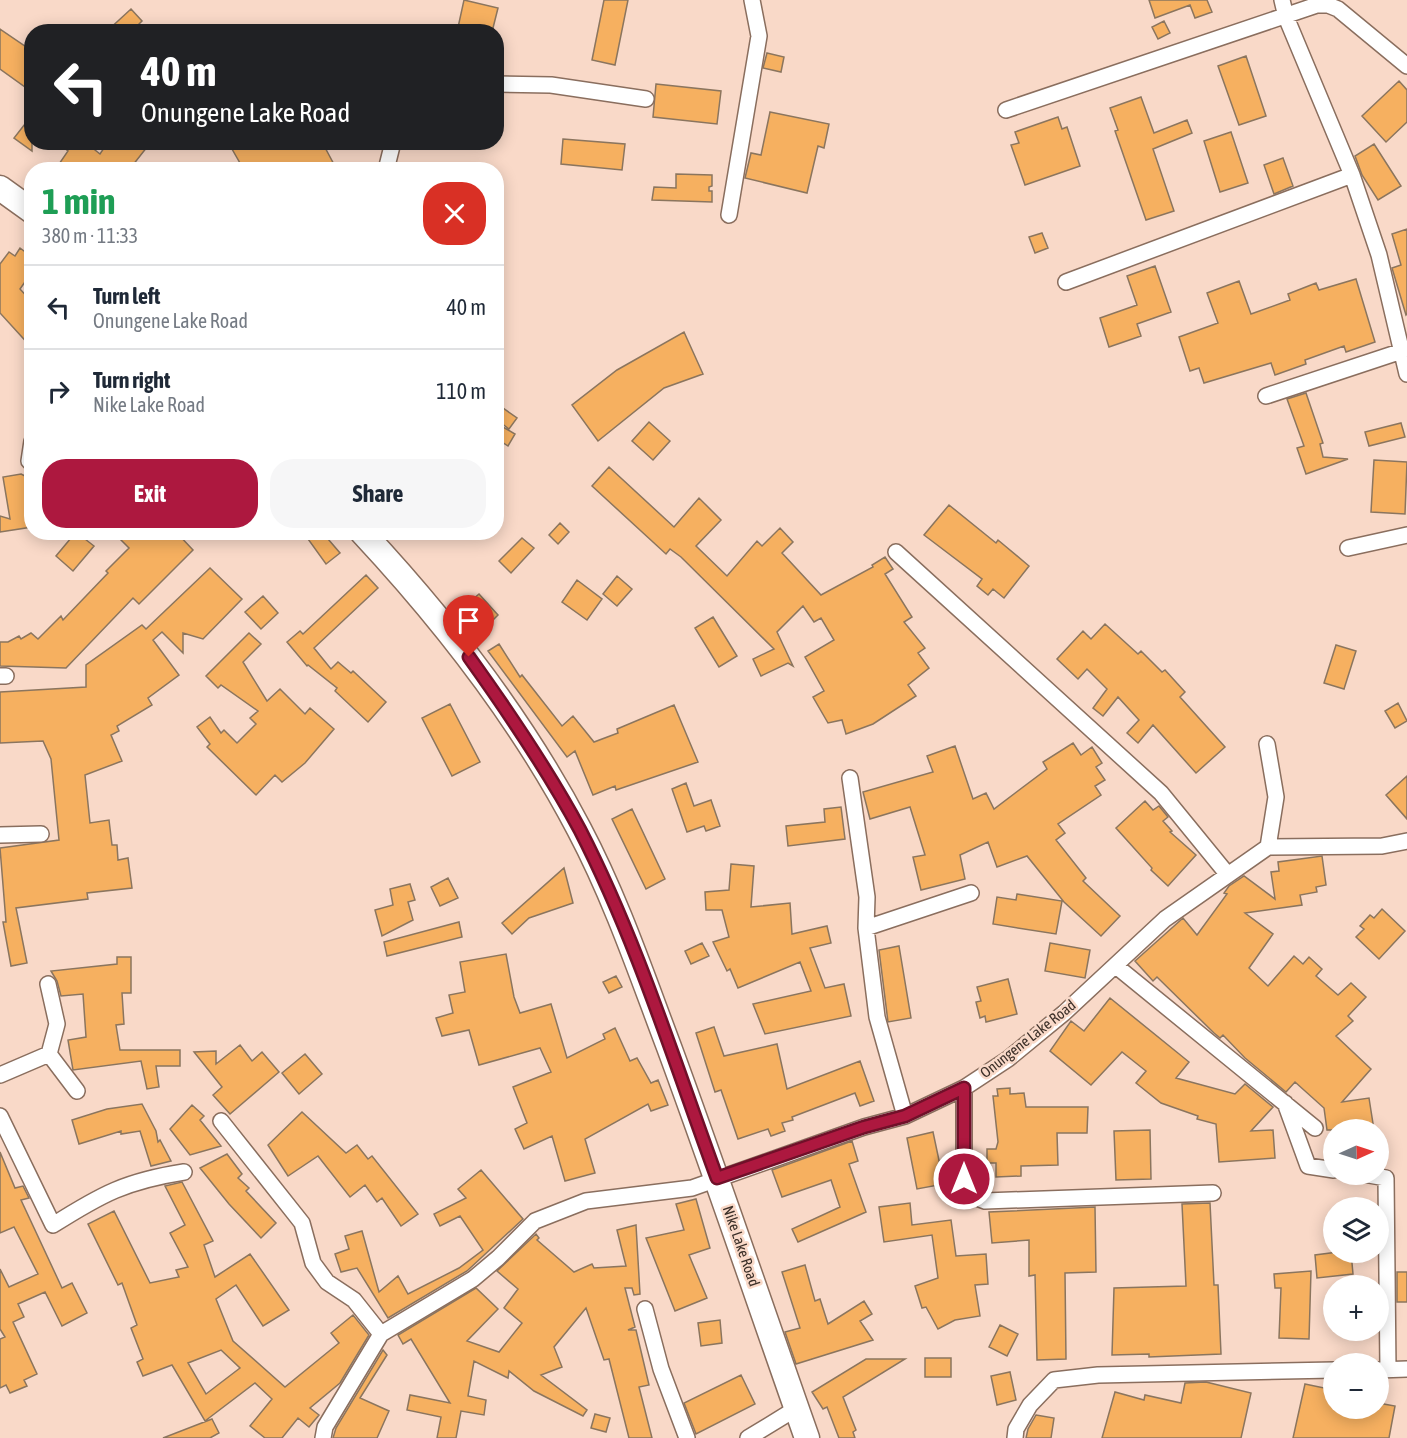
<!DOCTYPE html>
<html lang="en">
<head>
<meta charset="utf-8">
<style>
	body { margin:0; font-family:"Asap Condensed",sans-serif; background:#f6f6f7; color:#1f2937; height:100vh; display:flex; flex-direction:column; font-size:22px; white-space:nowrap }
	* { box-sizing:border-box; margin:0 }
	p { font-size:20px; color:#747a83 }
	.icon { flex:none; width:33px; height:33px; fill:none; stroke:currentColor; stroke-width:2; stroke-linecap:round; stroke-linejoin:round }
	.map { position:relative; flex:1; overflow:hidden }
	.drawer { position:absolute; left:24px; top:162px; width:480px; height:378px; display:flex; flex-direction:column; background:#fff; border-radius:24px; box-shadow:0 3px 15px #0003 }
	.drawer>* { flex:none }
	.guide { position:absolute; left:24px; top:24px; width:480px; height:126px; border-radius:24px; box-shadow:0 3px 15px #0003; background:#202124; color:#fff; overflow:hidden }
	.needle { width:39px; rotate:87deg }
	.buttons { position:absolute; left:1323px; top:1119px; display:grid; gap:12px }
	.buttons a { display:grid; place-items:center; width:66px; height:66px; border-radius:50%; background:#fff; box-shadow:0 3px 15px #0003; font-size:30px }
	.pin { position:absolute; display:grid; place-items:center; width:51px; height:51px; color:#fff; margin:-62px -26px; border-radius:50% 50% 50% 0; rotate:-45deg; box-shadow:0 0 6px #0007 }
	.pin .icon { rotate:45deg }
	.me { position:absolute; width:66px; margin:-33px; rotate:0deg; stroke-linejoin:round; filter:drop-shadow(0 0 4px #0008) }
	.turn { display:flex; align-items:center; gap:21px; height:126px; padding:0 18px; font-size:27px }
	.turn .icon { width:78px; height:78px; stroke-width:2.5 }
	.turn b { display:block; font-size:42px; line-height:51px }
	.round { display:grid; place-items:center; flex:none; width:63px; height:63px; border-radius:24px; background:#f6f6f7 }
	.summary { display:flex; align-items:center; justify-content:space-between; height:102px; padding:0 18px }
	h1 { font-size:36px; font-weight:700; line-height:45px; color:#1e9e55 }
	.action { display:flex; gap:12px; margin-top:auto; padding:12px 18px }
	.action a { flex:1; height:69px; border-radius:24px; background:#ad183f; color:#fff; font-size:24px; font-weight:700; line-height:69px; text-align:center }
	.action a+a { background:#f6f6f7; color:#1f2937 }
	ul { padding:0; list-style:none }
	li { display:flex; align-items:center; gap:18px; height:84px; padding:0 18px; border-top:2px solid #e0e1e3 }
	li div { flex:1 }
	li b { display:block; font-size:22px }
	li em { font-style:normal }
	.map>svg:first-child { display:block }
</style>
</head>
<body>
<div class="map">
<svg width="1407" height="1438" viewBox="0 0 1407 1438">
	<rect width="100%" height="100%" fill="#f9d9c8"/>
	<!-- building -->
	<path fill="#f6b060" stroke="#8b755e" stroke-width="1.5" fill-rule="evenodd" d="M464 0 498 8 492 32H457Z
		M604 0H628L615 65 592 60Z
		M1149 0H1207L1212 12 1195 18 1190 5 1155 18Z
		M131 9 142 21 131 32H106Z
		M1164 21 1170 33 1158 39 1152 27Z
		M0 29 32 51V92L0 69Z
		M767 53 784 57 781 72 763 68Z
		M1246 56 1266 116 1239 125 1218 66Z
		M1399 81 1407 90V122L1386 142 1362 116Z
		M656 84 721 91 717 124 653 117Z
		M1141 97 1154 133 1187 120 1192 133 1153 149 1174 211 1146 220 1115 131 1118 130 1110 108Z
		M770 112 829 124 824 148 818 146 807 193 745 178 751 153 761 155Z
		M32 115V151L14 138Z
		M1058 117 1062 129 1067 127 1080 166 1025 185 1011 145 1019 143 1015 132Z
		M1231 132 1248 183 1220 192 1204 141Z
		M563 139 625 144 622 170 561 164Z
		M57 142H85L100 154 108 142H151L129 170H55L68 151Z
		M228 142H322L337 170H244Z
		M1374 144 1401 186 1378 200 1362 175 1355 156Z
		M1283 158 1293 186 1274 194 1264 165Z
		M676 174 712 175V186L709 187V191H712V202L652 200 654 187 676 188Z
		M1407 229V314L1406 315 1392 268 1401 265 1392 234Z
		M1042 233 1048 248 1035 253 1029 237Z
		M20 248 32 257V272L20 289 32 302V348L0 313V264L9 252 15 256Z
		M1155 266 1171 312 1137 324 1141 336 1109 347 1100 318 1137 305 1127 276Z
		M1356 279 1375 342 1346 352 1344 346 1305 360 1306 364 1275 375 1271 363 1204 383 1199 368 1190 371 1179 337 1218 323 1207 293 1239 281 1251 314 1290 300 1288 294 1316 283 1319 290Z
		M684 332 703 374 664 388 598 441 572 405 617 370Z
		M1306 393 1323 443 1320 444 1323 457 1348 459 1306 474 1297 448 1304 446 1287 399Z
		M496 403 517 418 509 429 496 419Z
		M649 422 670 441 653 460 632 441Z
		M496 423 515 434 508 446 496 438Z
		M1401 423 1405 437 1369 446 1365 432Z
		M1374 460 1407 462 1405 514 1371 512Z
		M609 467 674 527 699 498 721 520 696 546 727 576 757 541 762 546 780 528 793 542 782 553 821 595 873 567 872 565 885 557 893 569 885 574 912 617 904 622 925 648 918 653 929 668 908 685 916 696 873 724 846 734 842 720 828 723 813 697 824 691 805 657 834 640 821 618 814 622 803 606 777 632 793 666 788 663 761 676 753 659 774 649 681 557 670 549 666 554 592 486Z
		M21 474 29 478 32 527 0 532V516L10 519 3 477Z
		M949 505 996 543 998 540 1029 566 1004 598 993 589 988 595 977 586 982 579 924 535Z
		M560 523 569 532 558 544 549 535Z
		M76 532 94 546 73 571 56 556Z
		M113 532H176L193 550 139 604 133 598 66 668 0 666V642H8L19 636 21 639 31 633 38 639 61 616 63 620 108 573 106 571 129 548Z
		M303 532H322L340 553 326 564Z
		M522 538 534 548 511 573 499 561Z
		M210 568 242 599 203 639 183 633V653L162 632 153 640 179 675 148 698 152 705 117 726 119 731 111 735 122 761 85 775 90 823 109 820 112 845H117L118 860 128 858 132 888 87 893 88 899 16 908 27 963 11 966 3 922H6L0 848 59 840 51 759 43 741 0 743V692L86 687V665L142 625 146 629Z
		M366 575 378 588 314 648 331 669 338 662 351 673 353 671 386 702 368 722 335 691 337 688 308 665 307 666 287 642 300 631 303 634Z
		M617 576 632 589 617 606 603 594Z
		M577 580 602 599 587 620 562 602Z
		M479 594 498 615 486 627 466 605Z
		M263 596 278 613 261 629 245 612Z
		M713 617 737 656 719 667 695 628Z
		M1105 624 1138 654 1141 651 1162 672 1165 670 1185 692 1180 697 1225 747 1196 773 1153 725 1138 743 1127 733 1139 720 1118 697 1103 716 1093 708 1107 689 1087 669 1078 679 1057 659 1083 631 1091 639Z
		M249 633 261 644 243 662 267 701 280 689 305 714 310 708 334 729 305 763 282 782 275 775 256 795 207 747 210 744 197 727 210 717 221 733 224 730 237 743 256 724 250 718 258 711 221 685 218 688 206 676Z
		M499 644 520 677 522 675 562 726 573 716 594 742 618 733 617 729 674 705 698 762 616 790 615 786 593 795 575 751 567 757 488 651Z
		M1336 645 1356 651 1344 689 1324 683Z
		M1398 703 1407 721 1395 728 1385 711Z
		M450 704 480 762 452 776 422 718Z
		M1073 743 1081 755 1092 747 1102 763 1096 767 1105 780 1095 786 1101 795 1058 824 1065 833 1056 840 1086 878 1083 881 1120 916 1101 936 1064 902 1027 856 997 867 988 842 960 855 965 879 921 890 913 857 925 855 910 807 870 819 863 792 933 772 927 756 955 746 973 799 986 793 994 809 1047 769 1043 762Z
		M1407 776V819L1386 795Z
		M686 783 694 806 711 800 720 826 706 831 704 826 687 832 672 789Z
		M1145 801 1153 810 1159 806 1168 817 1163 821 1172 831 1170 832 1196 855 1168 886 1151 870 1152 868 1116 828Z
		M841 807 845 839 788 846 786 826 825 822 824 809Z
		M632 809 665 879 646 889 612 819Z
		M1322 856 1326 885 1316 887 1317 892 1300 895 1302 905 1245 913 1273 934 1249 968 1268 986 1294 956 1303 964 1309 957 1322 969 1316 976 1338 995 1351 983 1366 997 1348 1016 1353 1021 1336 1036 1371 1069 1342 1102 1369 1098 1374 1130H1327L1324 1108 1295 1082 1286 1092 1245 1058 1223 1035 1220 1038 1214 1033 1157 977 1153 981 1135 961 1183 918 1197 935 1227 894 1224 893 1229 886 1244 876 1275 899 1271 872 1279 871 1278 862Z
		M731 864 754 866 751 907 790 903 792 934 827 926 831 943 810 948 825 988 844 984 851 1016 765 1034 753 1004 811 991 800 962 738 988 730 969 727 971 713 942 729 937 722 910H706L705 892 729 890Z
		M564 868 573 903 529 918 512 934 502 923Z
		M448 878 458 898 440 906 431 887Z
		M410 884 415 900 408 902 413 920 382 936 375 910 393 905 390 889Z
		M1017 894 1062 901 1056 934 993 924 997 897 1016 900Z
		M1382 909 1405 931 1379 959 1356 937 1364 929 1360 926 1370 915 1374 918Z
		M459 922 462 937 387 956 384 942Z
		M702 943 709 956 691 964 685 951Z
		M1050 943 1090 950 1085 978 1045 971Z
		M899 946 911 1018 888 1022 879 950Z
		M506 954 514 997 520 1013 551 1004 567 1058 605 1039 603 1034 615 1028 630 1061 637 1058 651 1083 658 1080 668 1105 651 1111 648 1104 585 1139 595 1173 565 1181 552 1136 524 1149 515 1129 527 1123 513 1087 551 1072 540 1048 479 1065 469 1030 442 1036 436 1018 453 1013 449 995 465 992 460 962Z
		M117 957H131V993H122L124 1024 116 1025 120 1050H180V1066H156L159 1087 147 1089 141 1061 73 1070 68 1040 86 1037 83 994 61 996 57 981 51 971 117 964Z
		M616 976 622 987 609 993 603 982Z
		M1008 979 1017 1014 986 1022 985 1016 980 1018 976 1002 981 1001 977 987Z
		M1110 998 1189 1062 1176 1078 1235 1094 1245 1084 1273 1107 1251 1131 1273 1130 1275 1158 1219 1162 1216 1124 1197 1119 1198 1116 1161 1103 1136 1083 1146 1071 1122 1052 1091 1085 1050 1051 1071 1021 1084 1031Z
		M714 1027 724 1056 777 1044 787 1089 860 1061 874 1101 860 1106 855 1093 792 1117 793 1120 782 1123 785 1131 771 1136 768 1129 738 1139 721 1090 715 1092 696 1033Z
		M240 1045 252 1061 262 1052 279 1072 230 1114 213 1095 222 1087 194 1052 216 1051V1064Z
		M305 1054 322 1074 299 1094 282 1073Z
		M1010 1088V1094L1024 1093 1026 1107H1088L1087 1133H1057L1058 1165 1021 1166V1176L996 1177V1163H987V1149H996L998 1142 993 1096H998L997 1089Z
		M142 1104 156 1131 158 1142 160 1140 171 1161 151 1166 140 1131 121 1134V1131L79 1144 72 1120 107 1109Z
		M192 1105 204 1116 200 1120 221 1146 190 1155 170 1129Z
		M302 1112 346 1153 357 1145 368 1159 372 1156 418 1214 401 1226 382 1198 377 1202 365 1185 350 1197 318 1156 288 1176 268 1145Z
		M1150 1130 1151 1179 1116 1180 1114 1131Z
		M933 1132 944 1184 917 1189 907 1138Z
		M852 1141 858 1161 849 1164 866 1212 798 1242 792 1229 840 1207 831 1180 782 1197 772 1170Z
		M0 1152 15 1188 23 1186 29 1198 21 1200 62 1288 72 1283 87 1313 62 1326 45 1292 18 1304 24 1317 13 1322 37 1374 24 1380 27 1386 10 1393 6 1385 0 1388V1339L5 1337 0 1329V1269L9 1287 38 1274 14 1227 0 1233Z
		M227 1154 242 1174 238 1178 249 1188 246 1191 276 1223 261 1238 229 1204 200 1168Z
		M481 1170 523 1219 467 1271 388 1318 357 1268 341 1272 335 1254 349 1249 345 1236 362 1231 379 1292 398 1276 408 1294 459 1268 483 1250 460 1216 440 1226 434 1214 466 1198 458 1189Z
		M182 1182 213 1241 204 1245 215 1277 250 1254 289 1310 263 1326 236 1285 216 1299 233 1341 285 1387 339 1343 331 1333 353 1315 369 1335 340 1383 310 1408 319 1415 309 1427 298 1418 282 1438H265L250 1426 272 1399 255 1383 205 1421 172 1365 143 1376 137 1362 143 1359 131 1328 137 1325 122 1283 118 1285 88 1224 114 1211 150 1283 179 1277 176 1270 188 1267 170 1233 185 1225 165 1186ZM221 1350 240 1368 206 1394 188 1363Z
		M696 1199 710 1248 689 1255 707 1298 675 1311 646 1238 684 1230 676 1204Z
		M910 1203 912 1225 951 1220 956 1256 986 1254 988 1284 975 1285 980 1316 955 1320 938 1329 926 1307 922 1308 915 1286 938 1278 932 1235 884 1242 879 1207Z
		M1210 1203 1214 1285H1218L1221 1354 1149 1357V1354L1112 1355 1114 1288 1186 1286 1182 1204Z
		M1095 1207 1096 1272 1065 1273 1066 1359 1037 1360 1035 1275 1029 1276V1240L992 1243 989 1212Z
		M636 1225 640 1294 634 1295 632 1288H625L635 1327 628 1330H636L649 1385 639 1387 652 1438H629L609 1359 604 1360 586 1308 554 1347 562 1367 541 1375 587 1410 583 1416 534 1391 509 1371 508 1378 474 1361 468 1396 486 1400 484 1415 461 1411 456 1438H437L441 1417 407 1410 410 1395 450 1403 411 1339 403 1344 398 1335 476 1288 498 1309 467 1341 499 1352 522 1323 504 1308 518 1289 497 1271 536 1234 539 1238 537 1240 574 1272 592 1264 594 1268 626 1266 617 1230Z
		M1338 1252H1351L1353 1274 1317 1278 1315 1255Z
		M805 1265 815 1301 820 1299 828 1324 864 1301 872 1314 860 1321 873 1340 796 1364 785 1332 800 1328 782 1272Z
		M1311 1271 1309 1339 1279 1338 1281 1288H1275L1274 1274Z
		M1397 1272H1407V1302H1397Z
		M720 1320 722 1343 701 1346 698 1323Z
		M1000 1325 1018 1334 1007 1356 989 1347Z
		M383 1350 387 1355 360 1398 389 1411 377 1438H333L336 1428Z
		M925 1358H951V1377H925Z
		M866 1359H905L843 1397 856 1430 853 1432 855 1438H839L827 1407 823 1409 812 1392Z
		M1010 1372 1016 1400 997 1405 991 1376Z
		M741 1375 755 1404 696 1434 684 1403Z
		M1206 1382 1251 1393 1241 1438H1102L1115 1392 1144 1400 1145 1395 1181 1403 1185 1383Z
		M1305 1384 1334 1390V1408H1378V1403L1395 1406 1389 1438H1293Z
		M595 1414 610 1418 606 1432 591 1428Z
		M1036 1415 1054 1418 1051 1438H1026L1028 1429Z
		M212 1419 219 1433 210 1438H163Z"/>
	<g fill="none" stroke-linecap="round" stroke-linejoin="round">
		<defs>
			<path id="street" d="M1282 0 1286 17 1352 175 1379 255 1407 374
				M496 84 551 85 646 99
				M1006 110 1317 5H1328L1338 9 1407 66
				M386 170 393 142
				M729 215 759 36 752 0
				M1066 282 1352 175
				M1266 396 1402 351
				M32 441 29 461 32 464
				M1348 548 1407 535
				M896 552 1161 793 1228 875
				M0 676H6
				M1267 744 1276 797 1268 847
				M850 778 867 897 866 928 877 1017 905 1116
				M0 835 41 834
				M1268 847 1382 846 1407 841
				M866 928 971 893
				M1116 966 1315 1128
				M49 1054 77 1091
				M0 1075 49 1054 57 1024 48 984
				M964 1088V1179L972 1196 985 1201 1213 1193
				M1285 1103 1308 1166 1334 1170
				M0 1116 53 1225C102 1194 126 1181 184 1172
				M221 1121 302 1223 313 1263 327 1282 354 1300 381 1334
				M1363 1174 1386 1178 1388 1370
				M645 1309 661 1369 687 1438
				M1378 1370 1407 1369
				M323 1438 325 1427 381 1334 473 1279 498 1258 535 1221 586 1201 692 1188 864 1127 905 1116 964 1088 1008 1059 1064 1013 1165 919 1268 847
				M748 1438 797 1408
				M1015 1438 1016 1429 1030 1405 1054 1380 1098 1375 1334 1370"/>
			<path id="primary" d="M0 188 32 211
				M362 532C446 622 522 720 579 829 616 899 641 973 669 1047 717 1177 761 1308 807 1438"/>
		</defs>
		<!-- street casing -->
		<use href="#street" stroke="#8a6e5e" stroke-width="18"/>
		<!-- primary casing -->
		<use href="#primary" stroke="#8a6e5e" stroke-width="27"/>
		<!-- street -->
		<use href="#street" stroke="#fff" stroke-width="15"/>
		<!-- primary -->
		<use href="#primary" stroke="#fff" stroke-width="24"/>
	</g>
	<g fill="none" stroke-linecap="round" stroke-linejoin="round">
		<defs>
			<path id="route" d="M469 657C509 713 548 770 580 830 637 941 674 1061 717 1178L864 1127 905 1116 964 1088V1179"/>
		</defs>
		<!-- route casing -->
		<use href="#route" stroke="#701029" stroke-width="15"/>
		<!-- route -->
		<use href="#route" stroke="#ad183f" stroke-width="10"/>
	</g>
	<g text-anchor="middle" stroke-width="5" stroke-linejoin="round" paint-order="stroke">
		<!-- street labels -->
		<g font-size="15" fill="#3b2f28" stroke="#f9d9c8">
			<text transform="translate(1028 1039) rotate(-38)" y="5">Onungene Lake Road</text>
			<text transform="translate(741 1246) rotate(71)" y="5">Nike Lake Road</text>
		</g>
	</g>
</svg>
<div class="buttons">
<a><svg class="needle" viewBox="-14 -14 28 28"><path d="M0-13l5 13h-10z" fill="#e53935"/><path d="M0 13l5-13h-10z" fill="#747a83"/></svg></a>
<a><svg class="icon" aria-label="layers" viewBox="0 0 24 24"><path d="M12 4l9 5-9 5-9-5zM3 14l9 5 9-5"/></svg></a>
<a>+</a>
<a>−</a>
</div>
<div class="pin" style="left:469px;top:657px;background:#d93025"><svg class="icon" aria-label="arrive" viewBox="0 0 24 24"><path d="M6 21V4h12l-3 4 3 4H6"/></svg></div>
<svg class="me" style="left:964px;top:1179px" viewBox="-20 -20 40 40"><circle r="17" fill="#ad183f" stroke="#fff" stroke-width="3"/><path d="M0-11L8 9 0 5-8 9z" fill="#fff"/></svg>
<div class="guide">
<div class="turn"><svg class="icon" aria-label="left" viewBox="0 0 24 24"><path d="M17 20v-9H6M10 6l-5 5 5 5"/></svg><div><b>40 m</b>Onungene Lake Road</div></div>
</div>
<section class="drawer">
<div class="summary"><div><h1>1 min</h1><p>380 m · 11:33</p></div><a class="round" style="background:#d93025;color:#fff"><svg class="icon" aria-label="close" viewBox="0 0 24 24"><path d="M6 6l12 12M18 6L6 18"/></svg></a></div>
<ul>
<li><svg class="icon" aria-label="left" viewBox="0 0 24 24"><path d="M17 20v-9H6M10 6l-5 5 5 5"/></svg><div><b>Turn left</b><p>Onungene Lake Road</p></div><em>40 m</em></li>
<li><svg class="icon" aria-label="right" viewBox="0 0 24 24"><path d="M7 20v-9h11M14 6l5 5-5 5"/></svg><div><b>Turn right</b><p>Nike Lake Road</p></div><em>110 m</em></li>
</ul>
<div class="action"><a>Exit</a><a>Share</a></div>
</section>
</div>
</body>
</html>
